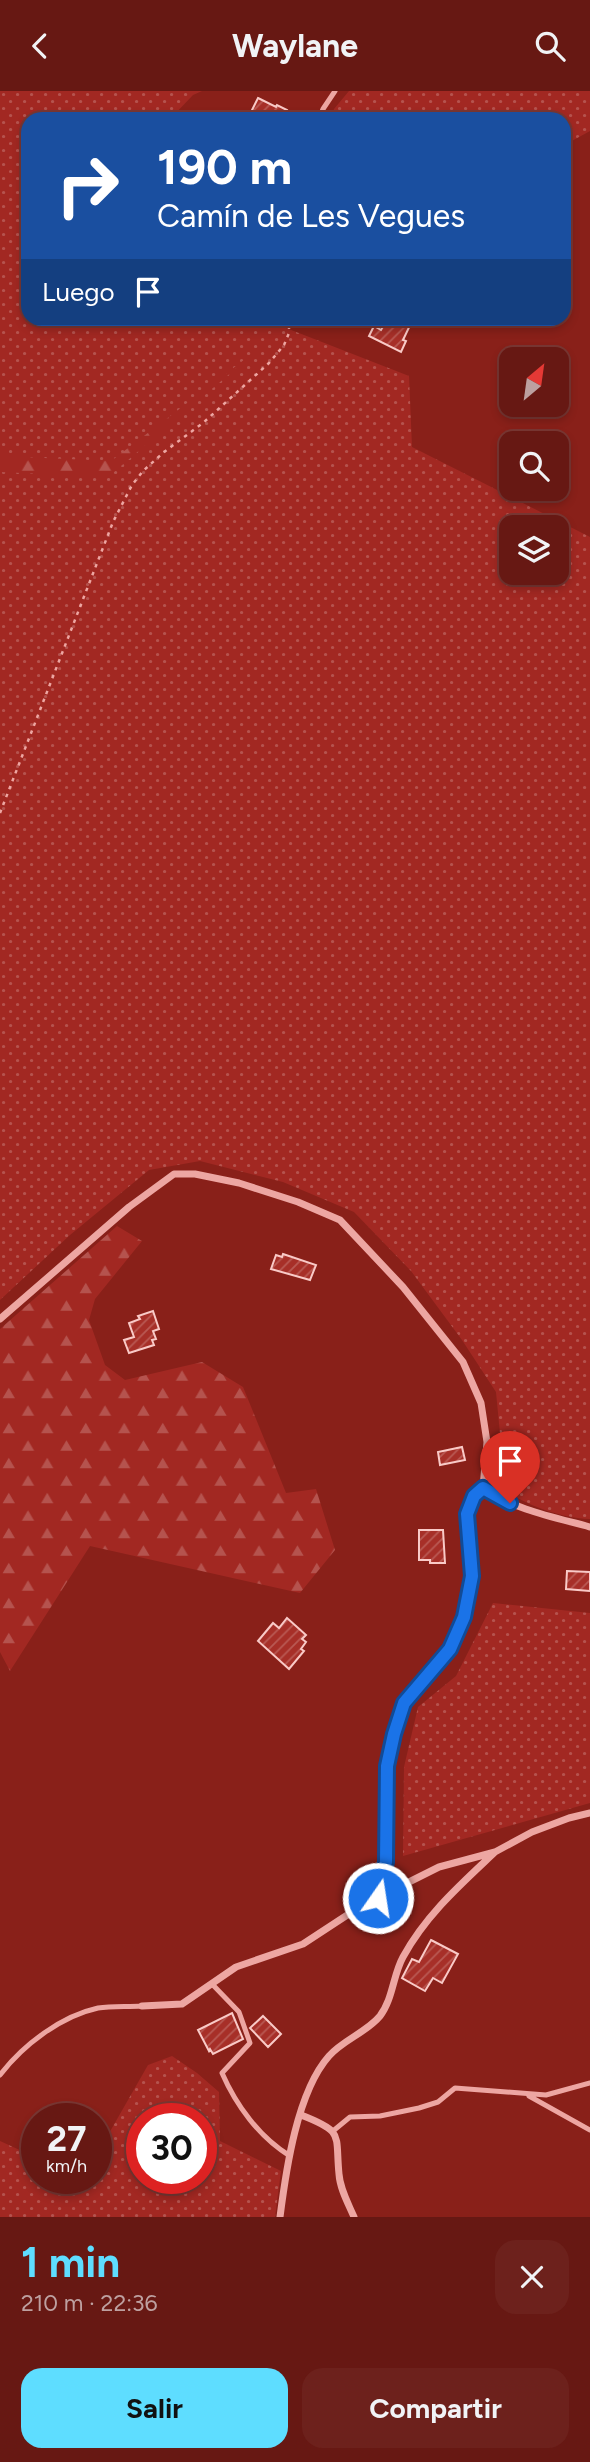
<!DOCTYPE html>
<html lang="es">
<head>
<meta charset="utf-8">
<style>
	body { margin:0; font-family:Figtree,sans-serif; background:#6d211c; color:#f1f3f6; height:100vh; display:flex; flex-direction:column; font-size:26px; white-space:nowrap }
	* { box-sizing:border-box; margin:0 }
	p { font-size:23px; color:#bda0a0 }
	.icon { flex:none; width:38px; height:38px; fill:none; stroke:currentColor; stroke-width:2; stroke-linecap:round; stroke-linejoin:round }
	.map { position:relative; height:2126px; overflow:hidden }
	.details { display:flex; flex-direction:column; background:#671813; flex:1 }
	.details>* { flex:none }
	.guide { position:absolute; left:21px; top:21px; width:550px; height:214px; border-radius:21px; box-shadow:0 4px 10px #0003,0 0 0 2px #7a3733; background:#1a4fa0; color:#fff; overflow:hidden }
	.needle { width:46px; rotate:29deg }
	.buttons { position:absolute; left:499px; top:256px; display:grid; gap:14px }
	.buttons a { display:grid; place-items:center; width:70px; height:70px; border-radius:14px; background:#671813; box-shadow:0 4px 10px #0003,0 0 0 2px #7a3733; font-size:35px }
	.speed { position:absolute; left:21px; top:2012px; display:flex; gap:14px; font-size:35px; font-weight:700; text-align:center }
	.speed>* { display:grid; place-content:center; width:91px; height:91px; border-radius:50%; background:#671813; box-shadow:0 4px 10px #0003,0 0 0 2px #7a3733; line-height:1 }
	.speed small { font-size:18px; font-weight:400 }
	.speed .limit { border:10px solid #d22; background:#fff; color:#111 }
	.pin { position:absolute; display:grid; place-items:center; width:60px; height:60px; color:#fff; margin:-72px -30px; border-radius:50% 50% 50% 0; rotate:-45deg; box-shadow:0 0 7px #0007 }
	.pin .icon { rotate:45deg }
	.me { position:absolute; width:77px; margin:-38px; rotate:13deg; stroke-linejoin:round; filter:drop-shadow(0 0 5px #0008) }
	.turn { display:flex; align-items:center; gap:24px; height:147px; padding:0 21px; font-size:32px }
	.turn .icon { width:91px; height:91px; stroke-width:2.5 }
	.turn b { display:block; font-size:49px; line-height:60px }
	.then { display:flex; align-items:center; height:66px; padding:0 21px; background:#0003; gap:14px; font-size:26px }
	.round { display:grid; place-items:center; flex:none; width:74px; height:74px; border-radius:21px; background:#6d211c }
	.overview { display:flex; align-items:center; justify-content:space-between; height:119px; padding:0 21px }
	h1 { font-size:42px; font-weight:700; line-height:52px; color:#5eddff }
	.action { display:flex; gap:14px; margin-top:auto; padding:14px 21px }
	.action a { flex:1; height:80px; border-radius:21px; background:#5eddff; color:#111; font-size:28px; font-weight:700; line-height:80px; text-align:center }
	.action a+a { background:#6d211c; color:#f1f3f6 }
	header { display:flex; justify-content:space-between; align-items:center; height:91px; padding:0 21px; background:#671813; font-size:32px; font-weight:700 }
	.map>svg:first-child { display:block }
</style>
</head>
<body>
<header><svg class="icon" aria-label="back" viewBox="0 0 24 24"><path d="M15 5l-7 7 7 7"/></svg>Waylane<svg class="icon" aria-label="search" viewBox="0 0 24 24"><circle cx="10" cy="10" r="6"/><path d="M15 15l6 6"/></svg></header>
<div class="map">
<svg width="590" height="2126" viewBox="0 0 590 2126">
	<defs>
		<pattern id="green-dots" width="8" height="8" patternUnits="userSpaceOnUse" patternTransform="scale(1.75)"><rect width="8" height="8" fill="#a22822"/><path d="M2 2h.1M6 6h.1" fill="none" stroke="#b5534e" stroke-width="1.8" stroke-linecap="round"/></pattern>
		<pattern id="forest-firs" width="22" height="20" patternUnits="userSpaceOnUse" patternTransform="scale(1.75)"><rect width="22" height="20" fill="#a22822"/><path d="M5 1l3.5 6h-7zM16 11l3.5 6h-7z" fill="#b5534e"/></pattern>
		<pattern id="building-hatch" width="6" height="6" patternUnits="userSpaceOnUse" patternTransform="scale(1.75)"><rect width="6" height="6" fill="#a72f28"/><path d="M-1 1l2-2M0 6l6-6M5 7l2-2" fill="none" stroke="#b95953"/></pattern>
	</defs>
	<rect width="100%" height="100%" fill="#892019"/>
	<!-- green -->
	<path fill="url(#green-dots)" fill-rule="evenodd" d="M0 0H202L193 4 170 28H28V228H263L409 285 412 356 590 446V1428C559 1427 523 1413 499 1395L501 1353 496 1301 462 1249 411 1180 354 1121 283 1091 200 1070 149 1079 70 1144 0 1209ZM511 436H556V481H511Z
		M349 0H590V40L570 51 564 58V28H331L334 18Z
		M493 1512 590 1522V1712L403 1765 404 1676 418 1616 456 1585Z
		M172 1965 197 1982 219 2001 220 2050 281 2080 275 2126H0V2050L37 2067V2088H96V2065L148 1974ZM142 2028H201V2088H142Z"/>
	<!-- forest -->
	<path fill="url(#forest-firs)" d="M265 253 108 386 0 381V365L111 370Z
		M117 1135 142 1150 95 1208 89 1229 105 1274 125 1289 202 1271 243 1296 286 1402 316 1398 335 1459 300 1502 90 1455 10 1580 0 1561V1238Z"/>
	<!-- building -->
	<path fill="url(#building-hatch)" stroke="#f9cac7" stroke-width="2" d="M258 7 276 16 277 14 287 19 286 22 299 28H255L249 25Z
		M387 228H413L403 249 406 250 401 261 369 245 374 235 381 239Z
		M283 1163 316 1174 310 1189 271 1178 276 1164 282 1166Z
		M153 1220 159 1238 153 1240 156 1248 152 1249 154 1254 129 1262 124 1249 134 1246 129 1232 140 1228 138 1225Z
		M462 1356 465 1369 440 1374 438 1361Z
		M419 1439H443L445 1472H430V1469H419Z
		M567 1480 590 1481V1500L566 1498Z
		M287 1527 306 1544 302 1548 306 1551 301 1558 304 1560 289 1578 258 1550 273 1532 279 1537Z
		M431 1849 458 1863 442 1892 433 1887 425 1900 402 1887 412 1868 419 1871Z
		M232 1922 243 1948 213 1963 210 1958 209 1960 198 1939Z
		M263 1925 281 1943 268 1956 250 1937Z"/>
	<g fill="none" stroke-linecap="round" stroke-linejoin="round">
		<!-- path -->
		<path stroke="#eda6a2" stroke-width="2.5" stroke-dasharray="3.5 5" stroke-linecap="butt" d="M0 722 113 431 132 394 143 380 164 361 203 332 269 272 284 254 289 242V228"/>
		<!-- lane -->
		<path stroke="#eda6a2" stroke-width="5" d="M319 28 323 18 335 0
			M212 1893 239 1921 250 1952 222 1982C236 2014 259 2046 290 2065
			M0 1984C23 1954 61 1925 98 1917 112 1915 127 1916 142 1915
			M529 2005 590 2039
			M333 2040 350 2026 380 2025 419 2017 438 2011 455 1997 546 2004 590 1992"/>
		<!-- street -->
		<path stroke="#eda6a2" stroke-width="7" d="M0 1228 129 1116 174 1083H195L239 1092 298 1111 340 1129 403 1196 463 1271 481 1312 487 1351 483 1397C515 1419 553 1426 590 1436
			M378 1807 386 1771 387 1675 394 1643 404 1612 450 1558 465 1526 472 1485 467 1423 474 1405 483 1397
			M142 1915 182 1913 236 1876 303 1853 361 1815 439 1776 495 1761 532 1741 569 1727 590 1722
			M301 2024C345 2041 335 2043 339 2083 340 2098 348 2112 354 2126
			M280 2126C286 2079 297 2001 329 1965 343 1949 367 1941 380 1925 393 1908 393 1884 403 1866 426 1824 460 1794 494 1762"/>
	</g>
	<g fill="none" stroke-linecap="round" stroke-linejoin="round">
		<defs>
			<path id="route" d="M378 1807 386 1771 387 1675 394 1643 404 1612 450 1558 464 1526 472 1485 467 1423 474 1405 483 1397 510 1412"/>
		</defs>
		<!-- route casing -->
		<use href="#route" stroke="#114b97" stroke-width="18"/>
		<!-- route -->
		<use href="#route" stroke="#1a73e8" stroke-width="12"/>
	</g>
</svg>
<div class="buttons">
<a><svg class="needle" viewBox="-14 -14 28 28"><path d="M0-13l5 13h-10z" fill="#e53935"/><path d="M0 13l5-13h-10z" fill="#bda0a0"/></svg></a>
<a><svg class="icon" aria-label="search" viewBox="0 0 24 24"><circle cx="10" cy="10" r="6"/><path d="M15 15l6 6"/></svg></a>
<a><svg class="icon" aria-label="layers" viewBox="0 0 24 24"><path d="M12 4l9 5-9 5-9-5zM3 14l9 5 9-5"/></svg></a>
</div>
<div class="speed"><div>27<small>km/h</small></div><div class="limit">30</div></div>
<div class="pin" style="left:510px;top:1412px;background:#d93025"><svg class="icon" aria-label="arrive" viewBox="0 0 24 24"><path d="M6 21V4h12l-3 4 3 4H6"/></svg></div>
<svg class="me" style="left:378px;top:1807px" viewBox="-20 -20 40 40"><circle r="17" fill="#1a73e8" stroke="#fff" stroke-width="3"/><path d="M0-11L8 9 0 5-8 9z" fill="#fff"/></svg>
<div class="guide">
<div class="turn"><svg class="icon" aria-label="right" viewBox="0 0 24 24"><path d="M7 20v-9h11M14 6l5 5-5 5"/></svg><div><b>190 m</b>Camín de Les Vegues</div></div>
<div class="then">Luego<svg class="icon" aria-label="arrive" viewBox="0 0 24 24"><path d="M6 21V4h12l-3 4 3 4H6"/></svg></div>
</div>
</div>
<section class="details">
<div class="overview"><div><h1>1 min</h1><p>210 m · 22:36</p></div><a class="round"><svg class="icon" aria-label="close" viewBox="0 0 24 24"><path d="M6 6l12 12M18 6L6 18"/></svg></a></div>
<div class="action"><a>Salir</a><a>Compartir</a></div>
</section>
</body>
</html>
